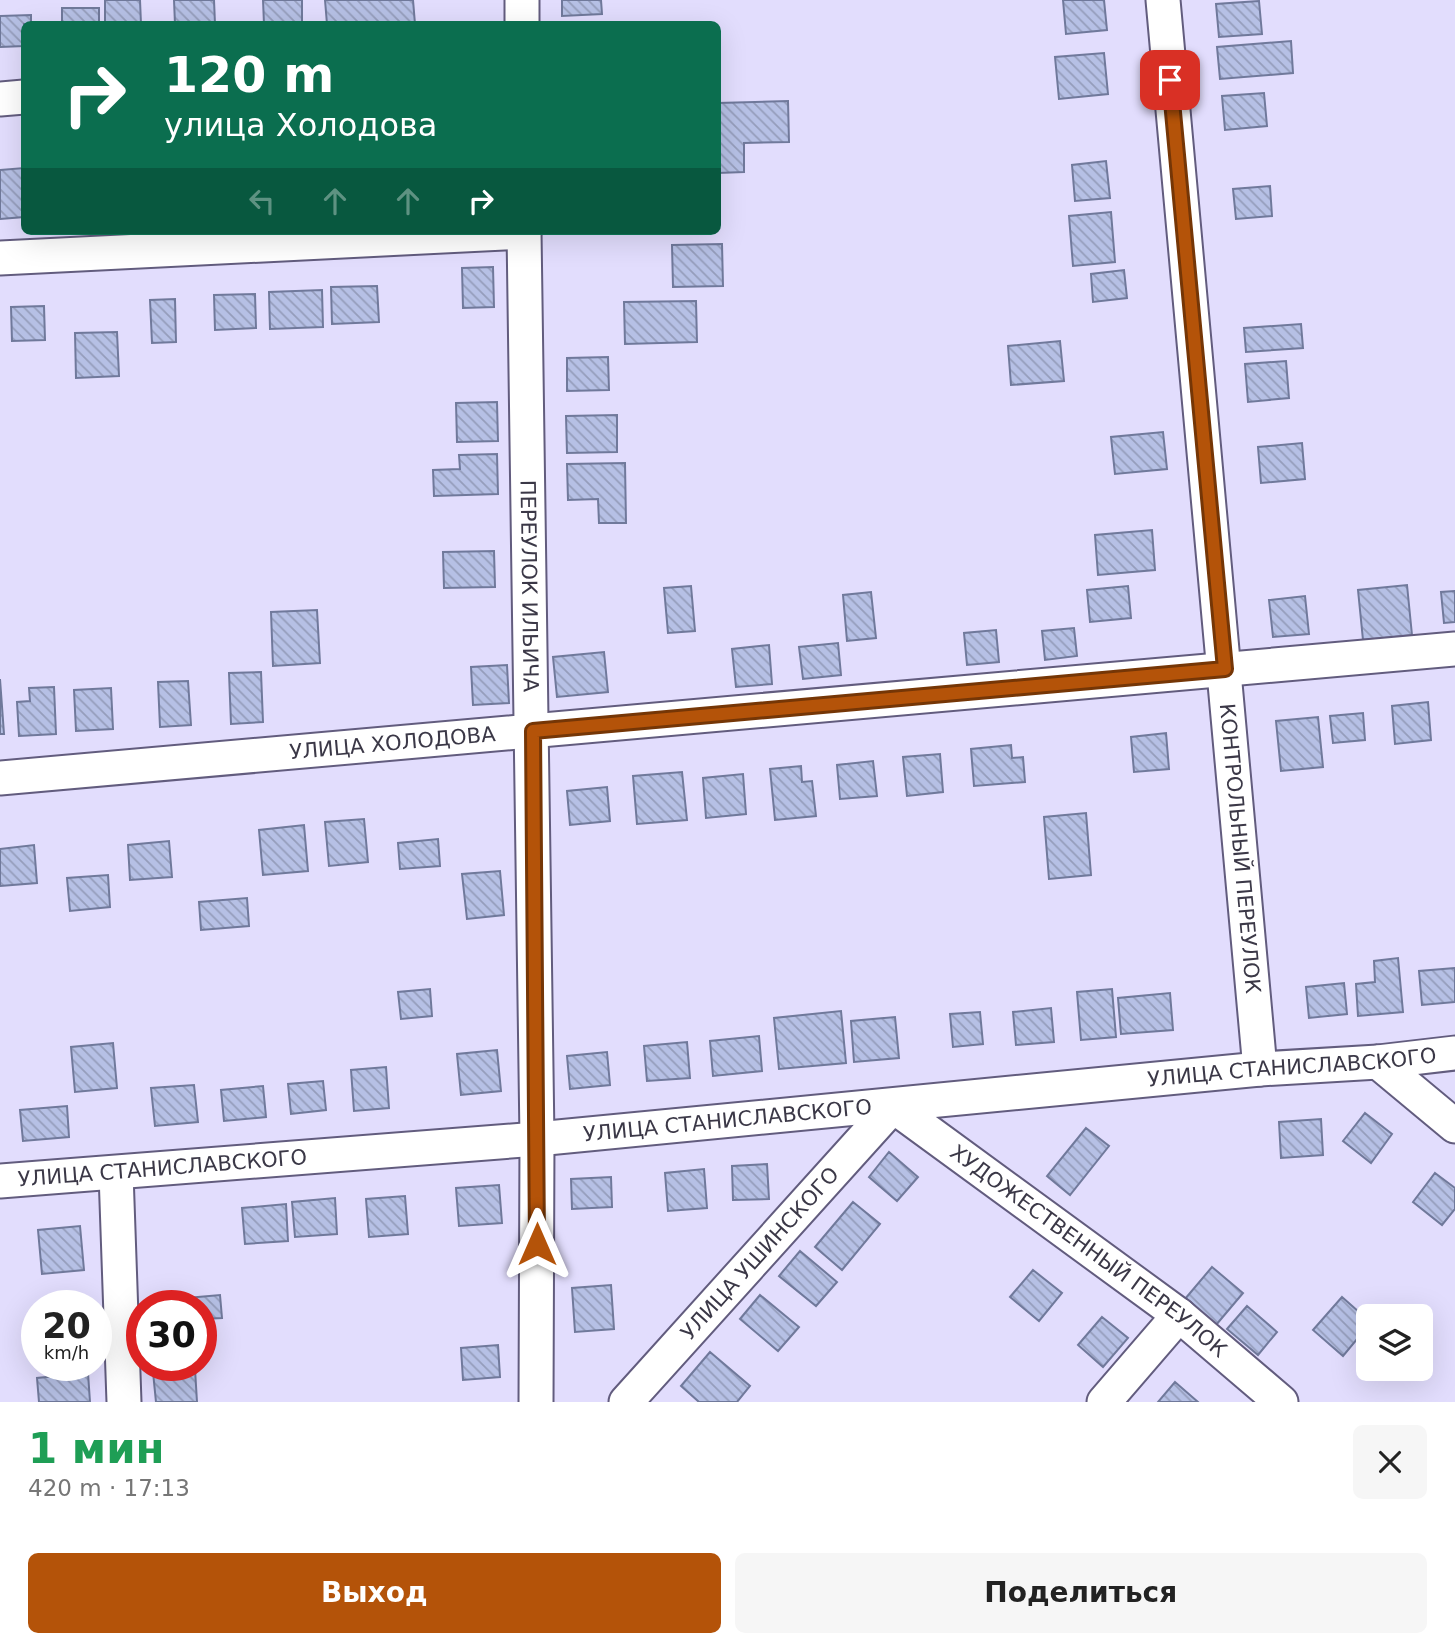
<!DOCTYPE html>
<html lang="ru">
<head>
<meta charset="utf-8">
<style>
	body { margin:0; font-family:"DejaVu Sans",sans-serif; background:#f6f6f6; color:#222; height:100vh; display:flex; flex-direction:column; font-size:26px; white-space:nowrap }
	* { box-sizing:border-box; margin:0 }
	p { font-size:23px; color:#767676 }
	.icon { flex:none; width:38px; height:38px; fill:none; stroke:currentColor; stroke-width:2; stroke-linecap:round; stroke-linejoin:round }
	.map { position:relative; height:1402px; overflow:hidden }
	.drawer { display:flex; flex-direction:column; background:#fff; flex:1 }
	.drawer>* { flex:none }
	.top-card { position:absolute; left:21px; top:21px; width:700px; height:214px; border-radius:10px; box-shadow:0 7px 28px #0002; background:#0b6e4f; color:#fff; overflow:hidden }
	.fabs { position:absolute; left:1356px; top:1304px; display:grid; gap:14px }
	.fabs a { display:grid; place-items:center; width:77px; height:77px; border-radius:10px; background:#fff; box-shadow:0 7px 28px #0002; font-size:35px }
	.speed { position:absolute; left:21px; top:1290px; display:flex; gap:14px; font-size:35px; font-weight:700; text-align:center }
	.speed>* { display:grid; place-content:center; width:91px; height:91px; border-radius:50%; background:#fff; box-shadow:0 7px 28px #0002; line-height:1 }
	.speed small { font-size:18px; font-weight:400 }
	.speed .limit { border:10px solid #d22; background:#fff; color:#111 }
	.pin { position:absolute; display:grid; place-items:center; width:60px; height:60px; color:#fff; margin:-30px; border-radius:14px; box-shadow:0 4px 10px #0006 }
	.me { position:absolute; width:77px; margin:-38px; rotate:0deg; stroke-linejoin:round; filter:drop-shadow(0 0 5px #0008) }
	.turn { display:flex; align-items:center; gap:24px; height:147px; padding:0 28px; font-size:32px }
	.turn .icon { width:91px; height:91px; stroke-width:2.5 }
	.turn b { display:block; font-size:49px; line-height:60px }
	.lanes { display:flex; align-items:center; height:66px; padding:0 28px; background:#0003; justify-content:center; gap:35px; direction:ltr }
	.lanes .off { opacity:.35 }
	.round { display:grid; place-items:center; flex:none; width:74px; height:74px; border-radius:10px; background:#f6f6f6 }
	.summary { display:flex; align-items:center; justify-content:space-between; height:119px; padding:0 28px }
	h1 { font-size:42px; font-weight:600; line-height:52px; color:#1e9e55 }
	.action { display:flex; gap:14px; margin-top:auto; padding:14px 28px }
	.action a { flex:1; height:80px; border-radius:10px; background:#b45309; color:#fff; font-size:28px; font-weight:600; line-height:80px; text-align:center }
	.action a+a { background:#f6f6f6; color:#222 }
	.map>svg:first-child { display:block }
</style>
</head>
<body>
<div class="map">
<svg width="1455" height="1402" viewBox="0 0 1455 1402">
	<defs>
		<pattern id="building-back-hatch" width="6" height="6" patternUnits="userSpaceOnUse" patternTransform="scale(1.75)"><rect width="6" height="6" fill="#b6c0e5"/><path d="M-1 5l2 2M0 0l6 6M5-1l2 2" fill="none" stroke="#959dbb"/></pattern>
	</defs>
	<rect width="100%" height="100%" fill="#e2ddfd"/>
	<!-- building -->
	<path fill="url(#building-back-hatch)" stroke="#70799b" stroke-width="2" d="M105 0H140L141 24H105Z
		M174 0H214L215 24H175Z
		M263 0H302V24H264Z
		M325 0H413L415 24H327Z
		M562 0H601L602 14 562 16Z
		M1063 0H1104L1107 30 1066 34Z
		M1259 1 1262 34 1219 37 1216 4Z
		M62 8H99V24H62Z
		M31 15V24H24V46L0 47V16Z
		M1291 41 1293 73 1220 79 1217 47Z
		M1104 53 1108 94 1059 99 1055 57Z
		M1264 93 1267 126 1225 130 1222 96Z
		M788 101 789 142 744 143V172L718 173V103Z
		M1106 161 1110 198 1075 201 1072 165Z
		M24 168V217L0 219V170Z
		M1270 186 1272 216 1236 219 1233 189Z
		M1111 212 1115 262 1073 266 1069 216Z
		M722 244 723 286 673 287 672 245Z
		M493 267 494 307 463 308 462 268Z
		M1124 270 1127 298 1093 302 1091 274Z
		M377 286 379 322 332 324 331 287Z
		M322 290 323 327 270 329 269 292Z
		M255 294 256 328 215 330 214 295Z
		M175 299 176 342 152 343 150 300Z
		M696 301 697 342 625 344 624 302Z
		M44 306 45 340 12 341 11 307Z
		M1301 324 1303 348 1246 352 1244 328Z
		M117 332 119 376 76 378 75 333Z
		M1060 341 1064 381 1011 385 1008 346Z
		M608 357 609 390 567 391V358Z
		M1286 361 1289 398 1248 402 1245 364Z
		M497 402 498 441 457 442 456 403Z
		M617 415V452L567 453 566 416Z
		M1163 432 1167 469 1115 474 1111 437Z
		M1302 443 1305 479 1261 483 1258 447Z
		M497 454 498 494 434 496 433 470 460 469 459 455Z
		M625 463 626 523H599L598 499 568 500 567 464Z
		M1152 530 1155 570 1098 575 1095 535Z
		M494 551 495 587 444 588 443 552Z
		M1407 585 1412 635 1363 640 1358 590Z
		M691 586 695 631 668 633 664 588Z
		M1128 586 1131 618 1090 622 1087 590Z
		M1455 591V622L1444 623 1441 592Z
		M871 592 876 638 847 641 843 595Z
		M1305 596 1309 634 1273 637 1269 600Z
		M317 610 320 663 273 666 271 612Z
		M1074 628 1077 656 1045 660 1042 631Z
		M996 630 999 662 967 665 964 633Z
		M838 643 841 675 803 679 799 647Z
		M769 645 772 684 736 687 732 649Z
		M604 652 608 692 557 697 553 657Z
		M507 665 509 703 473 705 471 667Z
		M261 672 263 722 231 724 229 673Z
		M0 679 4 734H0Z
		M188 681 191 725 160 727 158 682Z
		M54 687 56 734 19 736 17 702 30 701 29 688Z
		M111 688 113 729 76 731 74 690Z
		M1428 702 1431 740 1395 744 1392 706Z
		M1363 713 1365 740 1333 743 1330 716Z
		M1318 717 1323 767 1281 771 1276 721Z
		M1166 733 1169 769 1134 772 1131 737Z
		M1011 745 1012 758 1023 757 1025 782 974 786 971 749Z
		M940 754 943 792 907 796 903 757Z
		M873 761 877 796 840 799 837 765Z
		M801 766 802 782 812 781 816 816 775 820 770 769Z
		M682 772 687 820 637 824 633 776Z
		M743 774 746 814 706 818 703 778Z
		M607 787 610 821 570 825 567 791Z
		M1086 813 1091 875 1049 879 1044 817Z
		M364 819 368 862 329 866 325 822Z
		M304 825 308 871 263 875 259 830Z
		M438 839 440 866 400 869 398 843Z
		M169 841 172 877 130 880 128 845Z
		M34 845 37 883 0 886V849Z
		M500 871 504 915 467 919 462 874Z
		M108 875 110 907 70 911 67 878Z
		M247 898 249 926 201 930 199 902Z
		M1398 958 1403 1012 1358 1016 1356 984 1375 982 1374 961Z
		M1455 968V1002L1422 1005 1419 971Z
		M1344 983 1347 1014 1309 1018 1306 987Z
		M430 989 432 1016 401 1019 398 992Z
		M1112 989 1116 1037 1081 1040 1077 992Z
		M1170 993 1173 1030 1121 1034 1118 998Z
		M1051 1008 1054 1042 1016 1045 1013 1012Z
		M841 1011 846 1063 779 1069 774 1018Z
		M980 1012 983 1044 953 1047 950 1014Z
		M895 1017 899 1058 854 1062 851 1021Z
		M759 1036 762 1071 713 1076 710 1041Z
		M687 1042 690 1078 647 1081 644 1046Z
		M113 1043 117 1088 75 1092 71 1047Z
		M497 1050 501 1091 461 1095 457 1054Z
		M607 1052 610 1085 570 1089 567 1056Z
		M386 1067 389 1108 354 1111 351 1070Z
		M323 1081 326 1110 291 1114 288 1084Z
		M194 1085 198 1122 155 1126 151 1088Z
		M263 1086 266 1117 224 1121 221 1090Z
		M67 1106 69 1137 23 1141 20 1110Z
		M1365 1113 1392 1134 1371 1163 1343 1141Z
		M1321 1119 1323 1155 1281 1158 1279 1122Z
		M1086 1128 1109 1146 1070 1195 1047 1176Z
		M889 1152 918 1177 897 1201 869 1177Z
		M767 1164 769 1199 733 1200 732 1166Z
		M704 1169 707 1208 668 1211 665 1173Z
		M1435 1173 1455 1188V1209L1442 1225 1413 1202Z
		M611 1177 612 1207 572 1209 571 1179Z
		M499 1185 502 1223 459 1226 456 1188Z
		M405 1196 408 1234 369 1237 366 1199Z
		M335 1198 337 1234 295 1237 292 1202Z
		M853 1202 880 1224 842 1270 815 1247Z
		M286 1204 288 1241 245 1244 242 1208Z
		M80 1226 84 1270 42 1274 38 1230Z
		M800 1251 837 1282 816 1306 779 1276Z
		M1212 1267 1243 1293 1216 1325 1185 1299Z
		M1033 1270 1062 1293 1039 1321 1010 1297Z
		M611 1285 614 1329 575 1332 572 1288Z
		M220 1295 222 1318 201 1319V1306H187V1298Z
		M760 1295 799 1327 778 1351 740 1319Z
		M1342 1297 1368 1320V1326L1343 1356 1313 1330Z
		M1247 1306 1277 1332 1258 1355 1227 1329Z
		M1102 1317 1128 1338 1103 1367 1078 1345Z
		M498 1345 500 1377 463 1380 461 1348Z
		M710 1352 750 1386 737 1402H699L681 1386Z
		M195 1369 197 1402H156L153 1372Z
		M88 1373 90 1402H39L37 1378Z
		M1175 1382 1198 1402H1158Z"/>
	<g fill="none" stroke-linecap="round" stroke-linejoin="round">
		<defs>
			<g id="street">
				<path id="s1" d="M1163 0 1260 1069"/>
				<path d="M522 24V0"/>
				<path d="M0 99 24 97"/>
				<path id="s2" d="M524 231 537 1139 536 1402"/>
				<path d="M0 258 524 232"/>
				<path id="s3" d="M0 778 1455 649"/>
				<path d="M1378 1062 1455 1126"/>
				<path d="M116 1173 124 1402"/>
				<path id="s4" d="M0 1181 537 1139 1260 1069 1378 1062 1455 1053"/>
				<path id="s5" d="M626 1402 893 1106 1179 1315 1281 1402"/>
				<path d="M1104 1402 1179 1315"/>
			</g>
		</defs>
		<!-- street casing -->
		<use href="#street" stroke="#625c7e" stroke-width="37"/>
		<!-- street -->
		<use href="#street" stroke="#fff" stroke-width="33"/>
	</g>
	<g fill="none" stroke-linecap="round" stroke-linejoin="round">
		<defs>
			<path id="route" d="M537 1244 533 731 1225 669 1170 80"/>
		</defs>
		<!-- route casing -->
		<use href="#route" stroke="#753606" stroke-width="18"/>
		<!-- route -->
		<use href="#route" stroke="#b45309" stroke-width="12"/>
	</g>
	<g text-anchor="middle" stroke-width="5" stroke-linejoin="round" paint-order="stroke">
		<!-- street labels -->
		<g font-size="21" fill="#3b3847" stroke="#efecfc">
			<text dy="7" stroke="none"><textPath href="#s2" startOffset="355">ПЕРЕУЛОК ИЛЬИЧА</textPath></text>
			<text dy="7" stroke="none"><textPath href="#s3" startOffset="394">УЛИЦА ХОЛОДОВА</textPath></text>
			<text dy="7" stroke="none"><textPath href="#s1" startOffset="852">КОНТРОЛЬНЫЙ ПЕРЕУЛОК</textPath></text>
			<text dy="7" stroke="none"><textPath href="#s4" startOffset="1297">УЛИЦА СТАНИСЛАВСКОГО</textPath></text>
			<text dy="7" stroke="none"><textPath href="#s4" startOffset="730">УЛИЦА СТАНИСЛАВСКОГО</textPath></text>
			<text dy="7" stroke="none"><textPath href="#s4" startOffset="163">УЛИЦА СТАНИСЛАВСКОГО</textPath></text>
			<text dy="7" stroke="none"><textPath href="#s5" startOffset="642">ХУДОЖЕСТВЕННЫЙ ПЕРЕУЛОК</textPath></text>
			<text dy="7" stroke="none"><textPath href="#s5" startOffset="200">УЛИЦА УШИНСКОГО</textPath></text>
		</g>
	</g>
</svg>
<div class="fabs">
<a><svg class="icon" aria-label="layers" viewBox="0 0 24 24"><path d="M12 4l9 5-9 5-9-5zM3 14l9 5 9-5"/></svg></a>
</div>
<div class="speed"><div>20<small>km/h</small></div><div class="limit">30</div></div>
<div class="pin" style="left:1170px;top:80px;background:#d93025"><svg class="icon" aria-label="arrive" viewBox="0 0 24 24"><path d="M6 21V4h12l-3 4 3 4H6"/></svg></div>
<svg class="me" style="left:537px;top:1244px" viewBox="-20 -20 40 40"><path d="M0-17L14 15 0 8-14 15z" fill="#b45309" stroke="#fff" stroke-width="4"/></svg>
<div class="top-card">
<div class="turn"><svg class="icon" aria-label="right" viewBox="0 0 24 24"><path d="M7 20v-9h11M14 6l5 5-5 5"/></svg><div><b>120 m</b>улица Холодова</div></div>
<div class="lanes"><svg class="icon off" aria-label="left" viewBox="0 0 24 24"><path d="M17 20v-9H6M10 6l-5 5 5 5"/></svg><svg class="icon off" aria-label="ahead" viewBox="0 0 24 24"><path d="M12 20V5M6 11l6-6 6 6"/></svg><svg class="icon off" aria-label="ahead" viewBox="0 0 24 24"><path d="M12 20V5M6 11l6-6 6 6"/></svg><svg class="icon" aria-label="right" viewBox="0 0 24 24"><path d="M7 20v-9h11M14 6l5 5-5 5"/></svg></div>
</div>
</div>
<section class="drawer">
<div class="summary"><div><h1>1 мин</h1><p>420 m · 17:13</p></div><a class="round"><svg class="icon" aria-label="close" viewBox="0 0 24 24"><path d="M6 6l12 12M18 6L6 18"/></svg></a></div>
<div class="action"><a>Выход</a><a>Поделиться</a></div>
</section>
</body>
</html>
